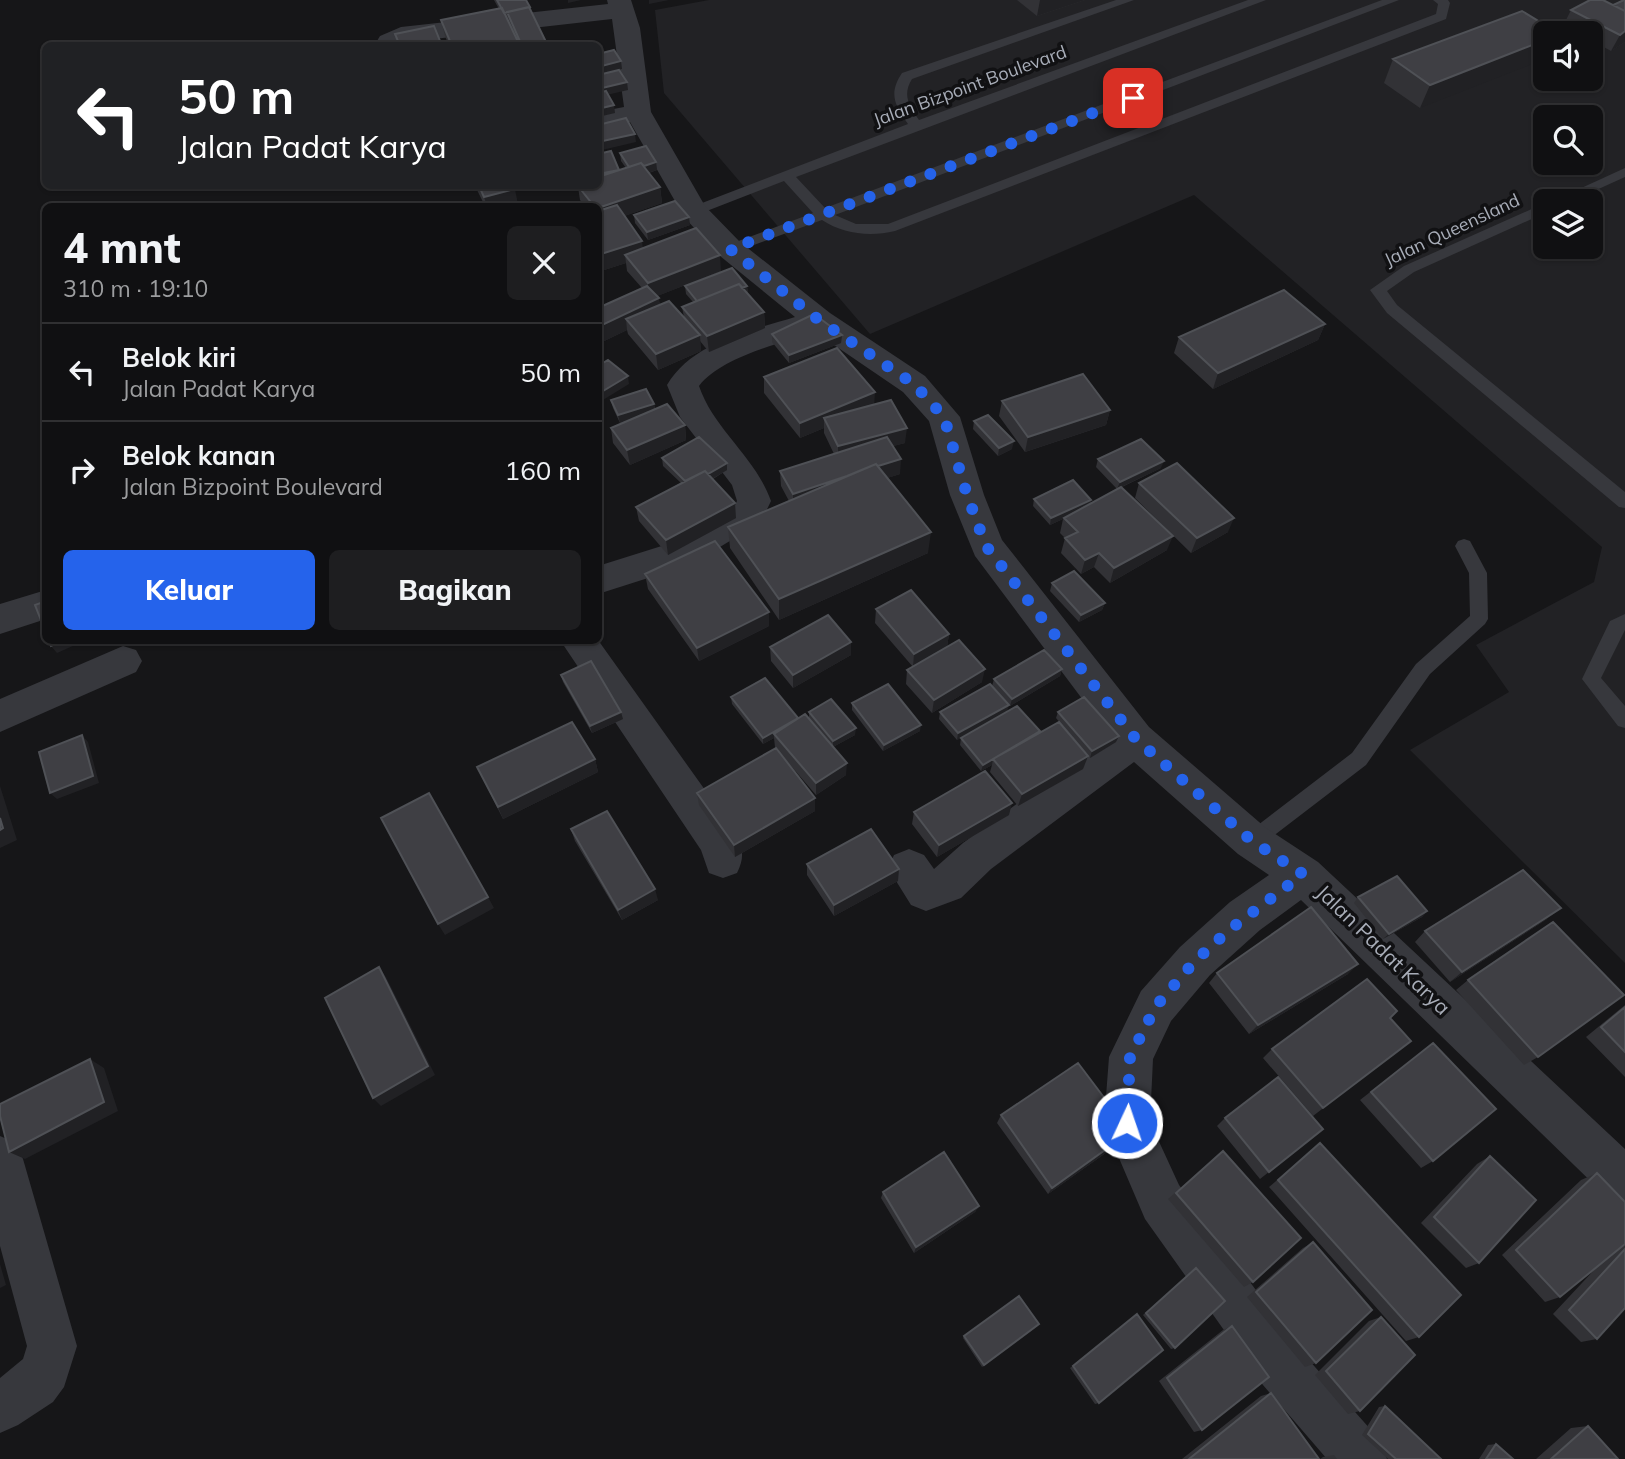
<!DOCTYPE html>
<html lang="id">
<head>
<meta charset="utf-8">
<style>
	body { margin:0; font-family:Mulish,sans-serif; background:#1e1e20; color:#f1f3f6; height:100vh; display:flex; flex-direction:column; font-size:26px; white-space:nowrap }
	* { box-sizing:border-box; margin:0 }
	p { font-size:23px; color:#9c9d9f }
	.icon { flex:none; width:38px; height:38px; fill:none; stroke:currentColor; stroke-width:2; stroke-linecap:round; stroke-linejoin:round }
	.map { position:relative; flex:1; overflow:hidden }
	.panel { position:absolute; left:42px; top:203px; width:560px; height:441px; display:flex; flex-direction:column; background:#101012; border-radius:10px; box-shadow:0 2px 5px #0004,0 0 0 2px #303032 }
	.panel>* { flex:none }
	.hud { position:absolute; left:42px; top:42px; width:560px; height:147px; border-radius:10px; box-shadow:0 2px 5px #0004,0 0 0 2px #303032; background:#202124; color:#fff; overflow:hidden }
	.tools { position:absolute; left:1533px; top:21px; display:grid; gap:14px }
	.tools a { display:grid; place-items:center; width:70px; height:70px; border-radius:10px; background:#101012; box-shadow:0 2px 5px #0004,0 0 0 2px #303032; font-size:35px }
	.pin { position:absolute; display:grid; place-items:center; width:60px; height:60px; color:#fff; margin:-30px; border-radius:14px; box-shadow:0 4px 10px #0006 }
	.me { position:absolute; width:77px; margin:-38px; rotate:3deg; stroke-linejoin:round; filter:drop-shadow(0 0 5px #0008) }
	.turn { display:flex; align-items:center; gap:24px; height:147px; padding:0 21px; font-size:32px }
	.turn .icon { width:91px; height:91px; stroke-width:2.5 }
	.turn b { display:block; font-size:49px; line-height:60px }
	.round { display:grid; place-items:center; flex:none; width:74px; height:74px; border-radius:10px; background:#1e1e20 }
	.overview { display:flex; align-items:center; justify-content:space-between; height:119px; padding:0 21px }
	h1 { font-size:42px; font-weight:800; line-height:52px }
	.button { display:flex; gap:14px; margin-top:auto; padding:14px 21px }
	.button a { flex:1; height:80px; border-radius:10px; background:#2563eb; color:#fff; font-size:28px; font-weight:800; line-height:80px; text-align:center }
	.button a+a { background:#1e1e20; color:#f1f3f6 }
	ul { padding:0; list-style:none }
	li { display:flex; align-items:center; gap:21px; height:98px; padding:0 21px; border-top:2px solid #303032 }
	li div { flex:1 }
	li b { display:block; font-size:26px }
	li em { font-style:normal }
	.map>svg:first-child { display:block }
</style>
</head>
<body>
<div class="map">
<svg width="1625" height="1459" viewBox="0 0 1625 1459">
	<rect width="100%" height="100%" fill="#161618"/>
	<!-- built -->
	<path fill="#222225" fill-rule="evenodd" d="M709 0H1625V963L1410 750 1509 692 1476 645 1594 582 1602 547 1194 195 870 334 664 93 655 10ZM1545 33H1591V79H1545ZM1545 117H1591V163H1545ZM1545 201H1591V247H1545Z"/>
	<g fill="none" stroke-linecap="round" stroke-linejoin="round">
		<!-- lane -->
		<path fill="#37383d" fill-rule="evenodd" d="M1116 0H1134L912 79C902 95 909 106 919 120L1248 0H1266L796 177 825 208 1382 0H1399L835 215 856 224H888L1436 14 1438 4 1433 0H1448L1450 3 1446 19 895 231C870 237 843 234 822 220L735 252H725L723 249 725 246 813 213 784 181 699 214 694 216 687 211 689 208 908 124C895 105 888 94 902 73Z
			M1625 168V177L1572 201H1553Z
			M1545 203V213L1414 272 1387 291 1397 305 1625 492V508L1619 507 1387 313 1370 290 1404 266Z
			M1464 539 1470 541 1487 573 1488 619 1485 624 1430 674 1366 765 1259 847 1252 850 1245 847 1242 841 1245 835 1352 753 1416 664 1470 616 1469 573 1455 546 1458 541Z
			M1625 614V630L1601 678 1625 706V728L1618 726 1582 679 1610 621Z"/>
		<!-- street -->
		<path fill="#37383d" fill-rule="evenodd" d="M607 0H631L640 28 651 112 705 206 740 242 830 313 925 376 960 417 984 495 1002 540 1149 727 1266 828 1318 862 1625 1149V1205L1608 1198 1301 900 1260 930 1210 975 1171 1021 1153 1059 1150 1122 1179 1185 1299 1349 1380 1440 1387 1459H1327L1263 1385 1145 1219 1104 1123 1109 1057 1141 991 1180 947 1230 902 1269 875 1238 854 1134 762 991 869 961 898 926 911 911 905 888 868 894 855 909 849 924 855 934 869 963 843 1110 736 975 556 950 495 929 421 903 392 815 332C781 343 721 357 699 386 714 430 755 456 771 501L761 522 692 564 598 594V566L668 544 735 505 737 501 732 485 680 417 667 385C692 342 750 331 795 317L720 256 684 217 630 122 598 128V112L624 107 612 19 407 42 400 46H374L380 36 401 27 608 4Z
			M46 590V619L0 634V604Z
			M560 640H598L735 832C743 848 745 857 737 873L723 878 709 873 701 850Z
			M123 646 136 650 142 661 136 672 0 732V699Z
			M0 1136 16 1143 23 1159 77 1346 64 1387 53 1402 18 1425 0 1433V1378L23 1359 27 1346 0 1246Z"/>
	</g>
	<!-- wall -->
	<path fill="#323236" d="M494 0H526L548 46H449L445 36 441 20 499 9Z
		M1017 0H1085L1037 16Z
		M1603 0 1625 42 1611 51 1591 40V33H1577L1563 26 1571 10Z
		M1558 33 1420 108 1384 83 1393 59Z
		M620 153 656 162 657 170 649 173 660 187 662 203 624 216 643 248 721 271 657 296 660 304 684 317 682 307 693 302 686 294 685 286H747L748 294 764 312 765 328 709 352 700 341 701 351 658 370 628 334 627 330 598 344 642 288 627 271 626 263 598 272V206H585L580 200 578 187 572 188 571 186H598L619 170 626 168 621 161Z
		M475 186H513L518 205 514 206H485Z
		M634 215 690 225 648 240 635 223Z
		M1325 324 1318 340 1213 389 1174 353 1179 337Z
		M772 334 842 335 841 343 789 363 772 342Z
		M764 377 874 404 905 443 893 446 900 474 887 478 928 553 779 620 730 548 728 527 789 501 781 486 780 471 834 454 824 433V428L800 438 764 393Z
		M611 400 654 404 655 409 685 425 686 440 630 465 613 443 611 428 627 421 620 423 613 408Z
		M1002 401 1110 410 1106 425 1025 452 999 416Z
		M974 421 1012 449 998 456 973 429Z
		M662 458 727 470 713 479 736 518 668 555 639 521 636 507 681 483 663 466Z
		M1098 459 1161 468 1122 487 1167 550 1110 583 1094 567 1081 574 1061 553 1065 538 1060 533 1063 519 1050 525 1033 506 1034 499 1091 500 1090 504 1117 489 1096 467Z
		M1139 483 1228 532 1191 553 1135 498Z
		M645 574 769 626 699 661 648 589Z
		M1052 583 1105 603 1102 610 1079 622 1050 591Z
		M876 609 949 634 947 647 982 682 932 713 906 684 907 670 913 667 875 623Z
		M851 642V655L793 688 771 661 770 647Z
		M1062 669 1060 676 1010 706 992 686 994 679Z
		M561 675 623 719 592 733 563 682Z
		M731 697 798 718H809V712L855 735 833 747 846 775 816 795 780 753 815 811 735 857 699 805 697 793 776 748 775 747 774 738 763 744 732 704Z
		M852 703 920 731 883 751 852 710Z
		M1007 711 1040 731 1039 733 1088 756 1083 769 1018 806 990 772 992 765 981 771 960 745 961 738 994 719 957 740 939 719 940 712Z
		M1058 712 1116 742 1090 758 1056 718Z
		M595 759 598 772 503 819 477 767Z
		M914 812 1009 815 937 857 912 824Z
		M571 829 658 900 622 920 575 841Z
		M807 864 898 881 834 916 807 875Z
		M1358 897 1427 911 1422 917 1383 939 1354 903Z
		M1547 919 1450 982 1415 942 1425 931Z
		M1217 973 1348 974 1249 1034 1209 983Z
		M1468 980 1538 1057 1524 1065 1456 990Z
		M1625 1005V1077L1586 1037Z
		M1390 1018 1411 1041 1313 1116 1263 1058 1272 1049Z
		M1433 1043V1161L1421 1168 1360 1100Z
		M1001 1115 1124 1140 1048 1194 997 1123Z
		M1225 1118 1323 1129 1260 1179 1217 1126Z
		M1320 1143 1419 1337 1406 1341 1269 1187Z
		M1223 1151 1253 1282 1244 1287 1168 1199Z
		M1490 1156 1479 1263 1466 1268 1421 1223 1477 1164Z
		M1597 1173 1625 1202V1308L1597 1339 1581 1342 1553 1314 1596 1268 1560 1297 1545 1302 1502 1255 1581 1180Z
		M883 1192 979 1206 975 1212 914 1253 881 1198Z
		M1313 1242 1316 1363 1305 1367 1247 1297 1303 1248Z
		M1196 1268 1175 1348 1171 1349 1143 1315Z
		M1134 1317 1099 1403 1095 1404 1070 1368Z
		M1381 1317 1360 1411 1348 1414 1315 1375 1369 1321Z
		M1039 1324 982 1367 963 1338 964 1336Z
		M1232 1326 1202 1430 1194 1432 1159 1381 1223 1330Z
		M1271 1393 1319 1459H1182L1261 1396Z
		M1385 1406 1441 1459H1388L1362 1435 1379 1407Z
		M1588 1426 1618 1459H1536L1571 1428Z
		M1496 1444 1513 1459H1479L1488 1445Z
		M1334 1455 1337 1459H1320L1323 1457Z"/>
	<!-- shaded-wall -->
	<path fill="#212124" d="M568 0H581L568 3Z
		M649 0H669L649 4Z
		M1040 0H1085L1037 16Z
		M1625 31V42L1611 51 1620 35Z
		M1545 40V59L1420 108 1430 85Z
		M621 61 622 69 598 75V67Z
		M627 82 628 90 598 97V89Z
		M614 105 615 113 598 117V109Z
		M635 134 636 142 598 151V142Z
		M656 162 657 170 632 178 630 169Z
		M619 170 598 182V174Z
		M660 187 662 203 599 225 598 208Z
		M515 189 518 205 514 206H487L484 197Z
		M689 217 690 225 648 240 647 232Z
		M642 241 644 257 625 255 626 263 598 272V255Z
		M720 255 721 271 650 299 648 283Z
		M747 286 748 294 700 304Z
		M659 298 661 314 626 319 627 330 598 344V327Z
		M764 312 765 328 709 352 707 336Z
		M1325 324 1318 340 1213 389 1218 373Z
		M700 335 701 351 658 370 656 354Z
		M842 335 841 343 789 363V355Z
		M628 376 629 384 598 403V394Z
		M875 392 874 407 824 418V428L800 438V423Z
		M654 404 655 412 620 423 618 415Z
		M1110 410 1106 425 1025 452 1028 437Z
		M685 425 686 440 630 465 627 450Z
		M907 428 905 443 838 461V446Z
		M1014 441 1012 449 998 456 999 448Z
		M901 459 900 474 793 509V494Z
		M1164 461 1161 468 1117 489 1120 482Z
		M727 463V470L690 492 689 485Z
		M1091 500 1089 507 1050 525 1051 518Z
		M735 503 736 518 668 555 666 540Z
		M1234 518 1228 532 1191 553 1197 538Z
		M931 532 928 553 779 620V599Z
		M1173 536 1167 550 1110 583 1114 568Z
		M1099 553 1094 567 1081 574 1085 560Z
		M1105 603 1102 610 1079 622 1081 615Z
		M769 612V626L699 661 697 648Z
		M949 634 947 647 913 667 914 654Z
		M63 640H84V641L57 653 51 646Z
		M851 642V655L793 688V675Z
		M985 669 982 682 932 713 934 700Z
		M1062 669 1060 676 1010 706 1012 699Z
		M1009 705 1007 712 957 740 958 733Z
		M621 712 623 719 592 733 590 726Z
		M798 718 774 734V738L763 744V738Z
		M921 725 920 731 883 751 884 745Z
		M856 728 855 735 833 747V741Z
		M1040 731 1038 738 993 759 992 765 981 771 983 765Z
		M82 735 88 742 99 783 57 799 50 793Z
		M1119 736 1116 742 1090 758 1092 751Z
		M1088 756 1083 769 1018 806 1022 794Z
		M595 759 598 772 503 819 498 807Z
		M847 763 846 775 816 795V783Z
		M0 786 17 840 0 848Z
		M815 798V811L735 857 734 845Z
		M1012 803 1009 815 937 857 939 845Z
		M899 869 898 881 834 916V905Z
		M655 889 658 900 622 920 618 910Z
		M488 897 494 908 445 935 438 924Z
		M1561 908 1547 919 1450 982 1462 972Z
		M1427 911 1422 917 1383 939 1389 934Z
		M1358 964 1348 974 1249 1034 1258 1025Z
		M379 967 386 977 435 1075 381 1106 373 1098Z
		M90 1059 104 1068 118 1111 25 1159 9 1152Z
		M1130 1132 1124 1140 1048 1194 1052 1188Z
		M979 1206 975 1212 914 1253 916 1247Z
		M0 1264 6 1285 0 1288Z"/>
	<!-- building -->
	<path fill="#3f3f44" stroke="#4f5156" stroke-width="2" d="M497 0H526L530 7 504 13Z
		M1590 0H1603L1625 11V31L1620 35 1571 10Z
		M1625 0V11L1613 5 1624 0Z
		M529 7 548 46H522L507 12Z
		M502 8 520 46H452L441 20Z
		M1522 11 1558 33H1545V40L1430 85 1393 59Z
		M434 26 442 46H400L395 34Z
		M614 50 621 61 598 67V54Z
		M619 70 627 82 598 89V75Z
		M606 91 614 105 598 109V93Z
		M626 118 635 134 598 142V125Z
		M646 146 656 162 644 166 641 163 629 167 620 153Z
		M611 151 619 170 598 174V154Z
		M641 163 660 187 598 208V206H594L578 186H598V177Z
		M479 186H513L515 189 484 197Z
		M675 201 689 217 647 232 634 215Z
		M577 203 579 206H564Z
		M617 205 642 241 598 255V211Z
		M696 228 720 255 648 283 625 255Z
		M732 268 747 286 742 288 739 284 697 301 685 286Z
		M739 284 764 312 707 336 682 307Z
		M647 286 659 298 598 327V308Z
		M1284 290 1325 324 1218 373 1179 337Z
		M669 301 700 335 656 354 626 319Z
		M814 314 842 335 789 355 772 334Z
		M837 348 875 392 800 423 764 377Z
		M608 360 628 376 598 394V366Z
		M1083 374 1110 410 1028 437 1002 401Z
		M646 389 654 404 618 415 611 400Z
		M891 400 907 428 838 446 824 418Z
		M667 404 685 425 627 450 611 428Z
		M988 415 1014 441 999 448 974 421Z
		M699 437 727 463 708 474 705 471 685 481 662 458Z
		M887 437 901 459 878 466 876 464 847 476 793 494 780 471Z
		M1141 439 1164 461 1120 482 1098 459Z
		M1177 463 1234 518 1197 538 1139 483Z
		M876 464 931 532 779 599 728 527Z
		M705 471 735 503 666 540 636 507Z
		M1073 480 1091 500 1051 518 1034 499Z
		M1121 487 1173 536 1114 568 1099 553 1085 560 1065 538 1078 532 1064 518Z
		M715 541 769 612 697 648 645 574Z
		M1074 571 1105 603 1081 615 1052 583Z
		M911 590 949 634 914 654 876 609Z
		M46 601V633L35 605Z
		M828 615 851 642 793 675 770 647Z
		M48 640H63L51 646Z
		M959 640 985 669 934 700 907 670Z
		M1044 650 1062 669 1012 699 994 679Z
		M591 661 621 712 590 726 561 675Z
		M765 678 798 718 763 738 731 697Z
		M888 684 921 725 884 745 852 703Z
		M990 684 1009 705 958 733 940 712Z
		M1084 697 1119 736 1092 751 1058 712Z
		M831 699 856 728 833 741 809 712Z
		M1017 706 1040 731 983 765 961 738Z
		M805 714 847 763 816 783 774 734Z
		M572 722 595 759 498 807 477 767Z
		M1059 722 1088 756 1022 794 993 759Z
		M82 735 93 776 50 793 39 752Z
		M776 748 815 798 734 845 697 793Z
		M985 771 1012 803 939 845 914 812Z
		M429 793 488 897 438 924 381 818Z
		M607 811 655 889 618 910 571 829Z
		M0 818 3 828 0 830Z
		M871 829 899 869 834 905 807 864Z
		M1523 870 1561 908 1462 972 1425 931Z
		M1397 876 1427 911 1389 934 1358 897Z
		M1311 907 1358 964 1258 1025 1217 973Z
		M1553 922 1624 995 1538 1057 1468 980Z
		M379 967 428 1066 373 1098 325 998Z
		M1367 979 1397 1011 1390 1018 1411 1041 1323 1108 1272 1049Z
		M1625 1007V1052L1601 1027Z
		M1433 1043 1496 1109 1433 1161 1371 1092Z
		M90 1059 104 1102 9 1152 0 1116V1104Z
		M1078 1063 1130 1132 1052 1188 1001 1115Z
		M1278 1077 1323 1129 1269 1172 1225 1118Z
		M1320 1143 1461 1295 1419 1337 1278 1180Z
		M1223 1151 1301 1238 1253 1282 1176 1193Z
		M944 1152 979 1206 916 1247 883 1192Z
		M1490 1156 1536 1200 1479 1263 1434 1217Z
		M1597 1173 1625 1202V1244L1560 1297 1516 1250Z
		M1313 1242 1372 1310 1316 1363 1256 1292Z
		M1625 1249V1308L1597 1339 1569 1310Z
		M1196 1268 1225 1301 1175 1348 1146 1313Z
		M1019 1296 1039 1324 984 1365 964 1336Z
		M1137 1314 1163 1350 1099 1403 1073 1366Z
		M1381 1317 1415 1355 1360 1411 1326 1371Z
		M1232 1326 1269 1377 1202 1430 1167 1378Z
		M1271 1393 1319 1459H1189Z
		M1385 1406 1441 1459H1396L1368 1434Z
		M1588 1426 1618 1459H1551Z
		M1496 1444 1513 1459H1486Z"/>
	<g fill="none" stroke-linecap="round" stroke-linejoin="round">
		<!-- route -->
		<path stroke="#2563eb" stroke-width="12" stroke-dasharray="0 21.6" d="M1127 1123 1130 1057 1156 1006 1195 961 1228 931 1303 874 1252 841 1135 738 986 546 967 495 944 417 914 384 819 320 730 249 1133 98"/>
	</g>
	<g text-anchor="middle" stroke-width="7" stroke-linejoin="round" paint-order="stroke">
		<!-- far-street labels -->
		<g font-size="18" fill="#a8adb8" stroke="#111113">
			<text transform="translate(970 86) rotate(-20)" y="6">Jalan Bizpoint Boulevard</text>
			<text transform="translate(1452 230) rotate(-25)" y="6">Jalan Queensland</text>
		</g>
		<!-- street labels -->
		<g font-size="21" fill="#a8adb8" stroke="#111113">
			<text transform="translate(1383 950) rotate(44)" y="7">Jalan Padat Karya</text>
		</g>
	</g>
</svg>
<div class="tools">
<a><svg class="icon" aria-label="sound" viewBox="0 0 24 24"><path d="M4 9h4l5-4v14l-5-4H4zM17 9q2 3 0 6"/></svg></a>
<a><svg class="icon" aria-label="search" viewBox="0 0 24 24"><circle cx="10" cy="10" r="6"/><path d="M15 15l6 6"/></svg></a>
<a><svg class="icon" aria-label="layers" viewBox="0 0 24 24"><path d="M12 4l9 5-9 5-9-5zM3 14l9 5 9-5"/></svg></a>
</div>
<div class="pin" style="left:1133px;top:98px;background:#d93025"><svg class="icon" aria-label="arrive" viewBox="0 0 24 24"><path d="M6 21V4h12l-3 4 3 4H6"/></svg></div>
<svg class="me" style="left:1127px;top:1123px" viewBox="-20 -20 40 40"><circle r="17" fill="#2563eb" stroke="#fff" stroke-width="3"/><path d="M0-11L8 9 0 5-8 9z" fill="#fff"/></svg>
<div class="hud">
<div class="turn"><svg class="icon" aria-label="left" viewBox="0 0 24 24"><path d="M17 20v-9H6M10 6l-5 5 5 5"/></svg><div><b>50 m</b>Jalan Padat Karya</div></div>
</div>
<section class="panel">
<div class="overview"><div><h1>4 mnt</h1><p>310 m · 19:10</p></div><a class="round"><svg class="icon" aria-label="close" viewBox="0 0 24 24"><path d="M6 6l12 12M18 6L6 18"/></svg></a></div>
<ul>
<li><svg class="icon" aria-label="left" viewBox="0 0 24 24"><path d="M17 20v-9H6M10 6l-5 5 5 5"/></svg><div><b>Belok kiri</b><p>Jalan Padat Karya</p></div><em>50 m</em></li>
<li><svg class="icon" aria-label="right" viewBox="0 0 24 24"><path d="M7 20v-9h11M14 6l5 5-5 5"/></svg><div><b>Belok kanan</b><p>Jalan Bizpoint Boulevard</p></div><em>160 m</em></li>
</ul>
<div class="button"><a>Keluar</a><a>Bagikan</a></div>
</section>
</div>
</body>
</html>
